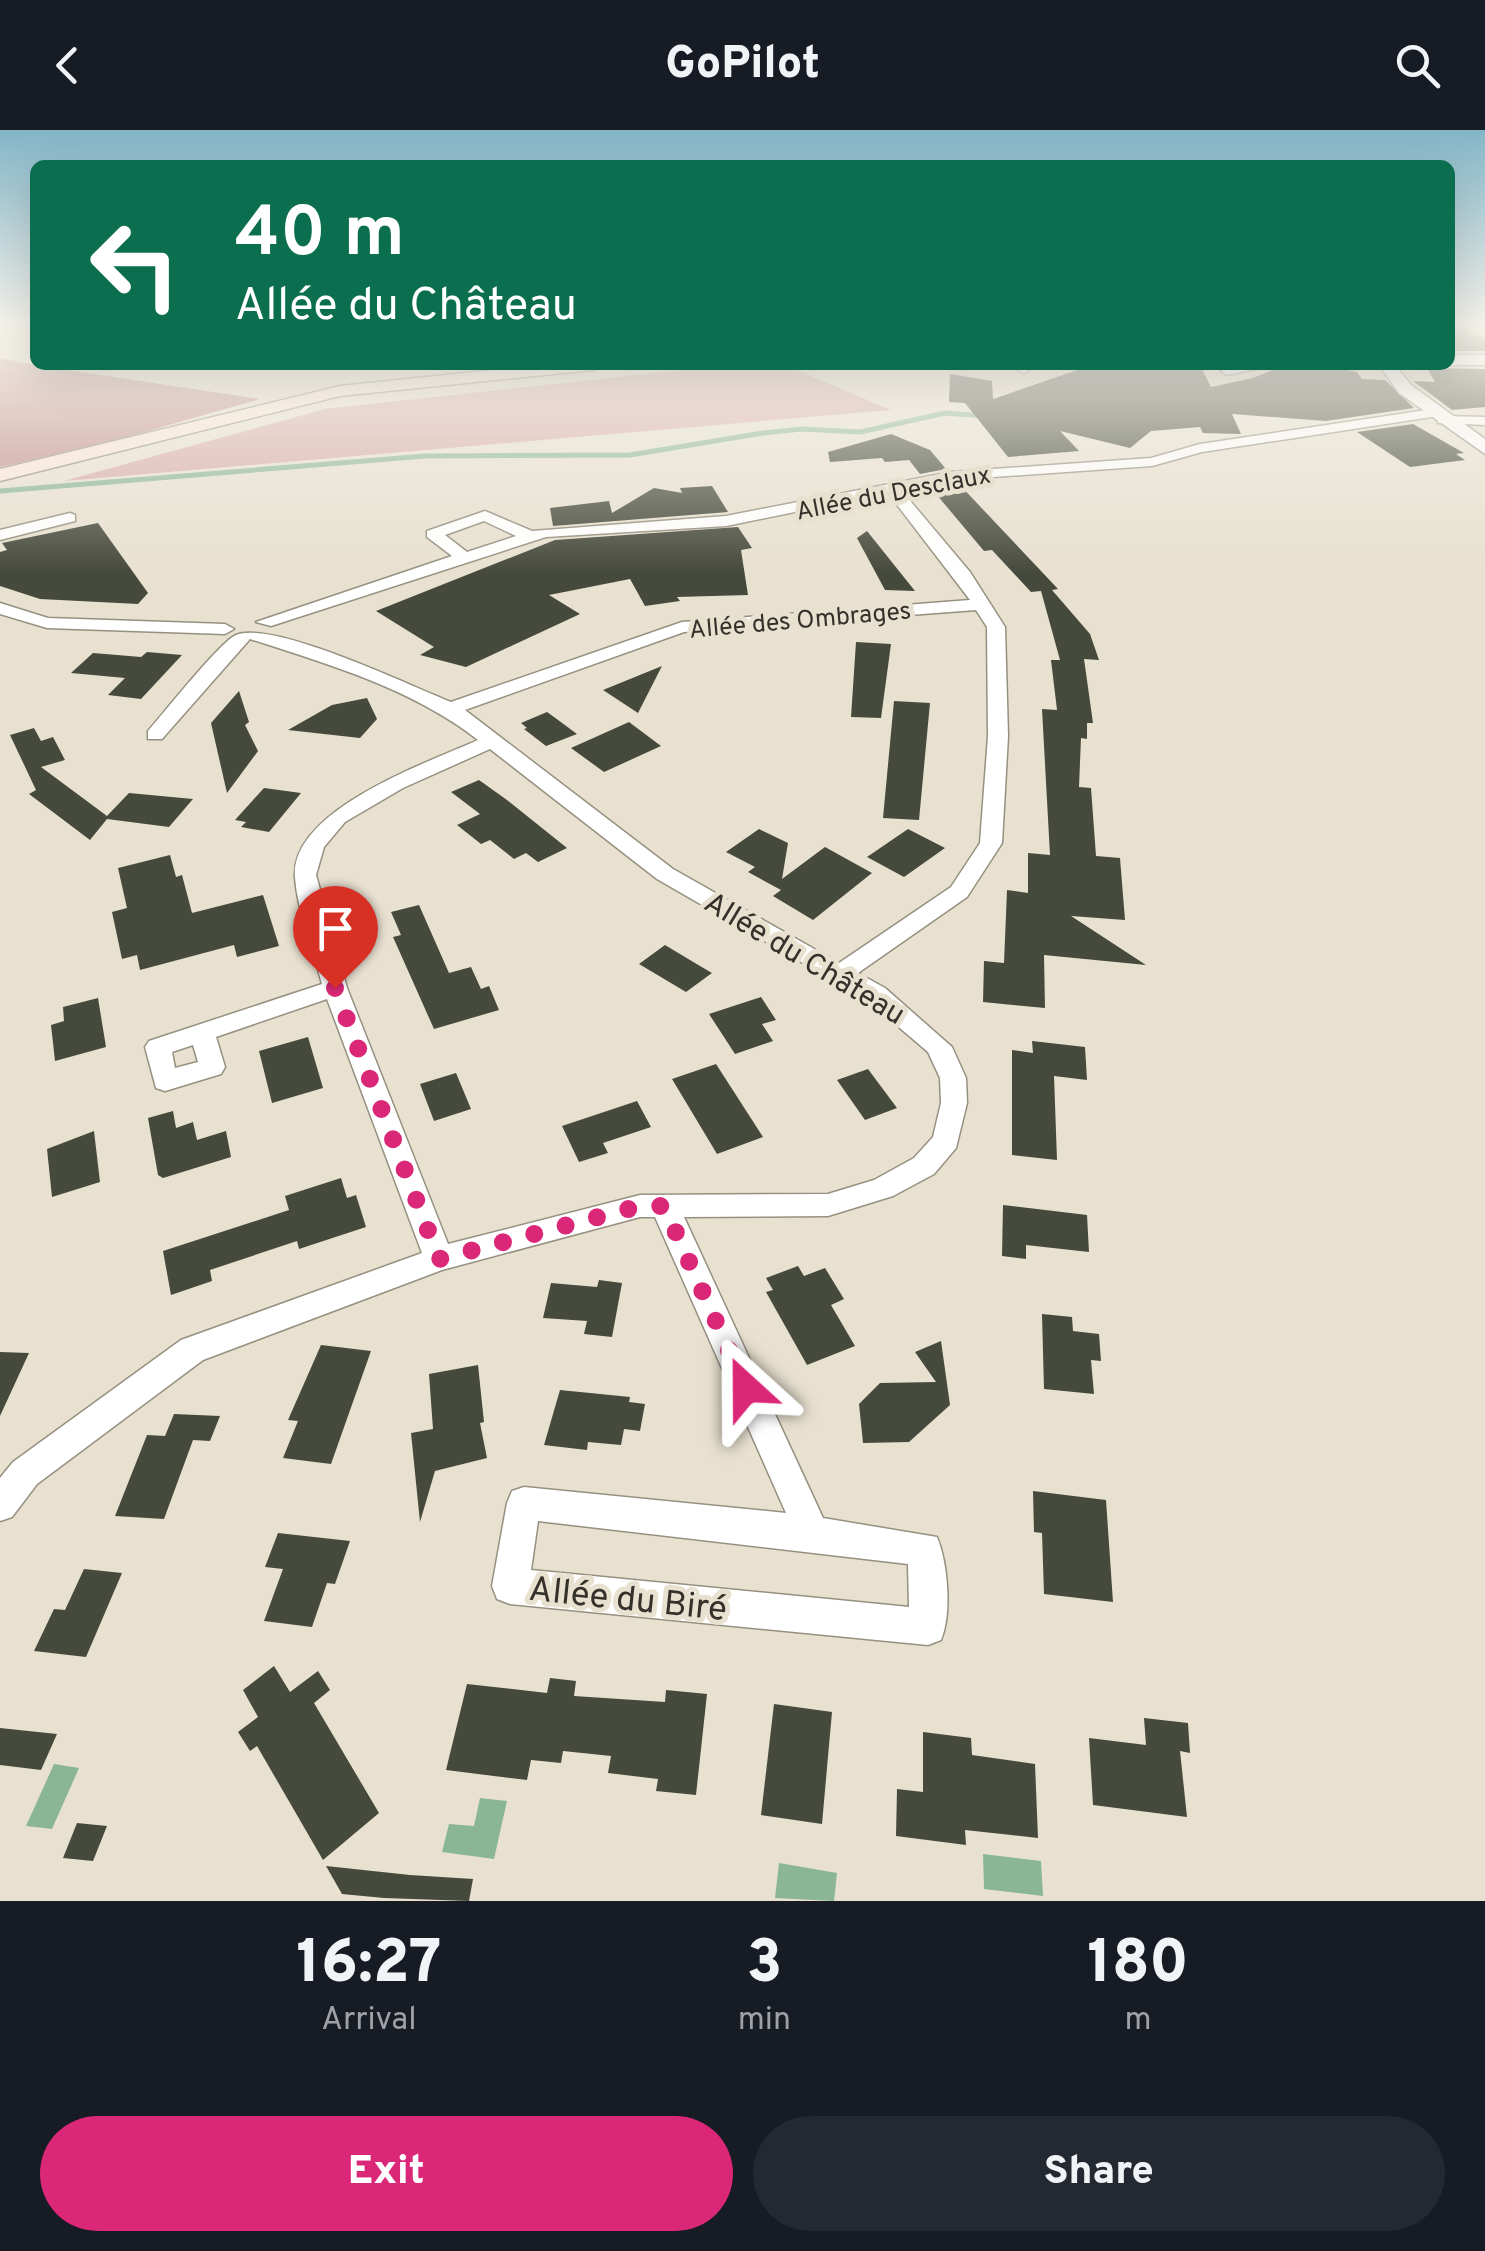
<!DOCTYPE html>
<html lang="en">
<head>
<meta charset="utf-8">
<style>
	body { margin:0; font-family:Overpass,sans-serif; background:#242831; color:#f1f3f6; height:100vh; display:flex; flex-direction:column; font-size:38px; white-space:nowrap }
	* { box-sizing:border-box; margin:0 }
	p { font-size:32px; color:#9ea1a6 }
	.icon { flex:none; width:55px; height:55px; fill:none; stroke:currentColor; stroke-width:2; stroke-linecap:round; stroke-linejoin:round }
	.map { position:relative; height:1771px; overflow:hidden }
	.details { display:flex; flex-direction:column; background:#171b24; flex:1 }
	.details>* { flex:none }
	.guide { position:absolute; left:30px; top:30px; width:1425px; height:210px; border-radius:15px; box-shadow:0 10px 40px #0002; background:#0b6e4f; color:#fff; overflow:hidden }
	.pin { position:absolute; display:grid; place-items:center; width:85px; height:85px; color:#fff; margin:-102px -42px; border-radius:50% 50% 50% 0; rotate:-45deg; box-shadow:0 0 10px #0007 }
	.pin .icon { rotate:45deg }
	.me { position:absolute; width:110px; margin:-55px; rotate:336deg; stroke-linejoin:round; filter:drop-shadow(0 0 8px #0008) }
	.turn { display:flex; align-items:center; gap:35px; height:210px; padding:0 40px; font-size:45px }
	.turn .icon { width:130px; height:130px; stroke-width:2.5 }
	.turn b { display:block; font-size:70px; line-height:85px }
	.eta { display:flex; justify-content:space-evenly; align-items:center; height:170px; text-align:center }
	.eta b { font-size:60px; font-weight:800; line-height:70px }
	.primary-button { display:flex; gap:20px; margin-top:auto; padding:20px 40px }
	.primary-button a { flex:1; height:115px; border-radius:60px; background:#db2777; color:#fff; font-size:40px; font-weight:800; line-height:115px; text-align:center }
	.primary-button a+a { background:#242831; color:#f1f3f6 }
	header { display:flex; justify-content:space-between; align-items:center; height:130px; padding:0 40px; background:#171b24; font-size:45px; font-weight:800 }
	.map>svg:first-child { display:block }
</style>
</head>
<body>
<header><svg class="icon" aria-label="back" viewBox="0 0 24 24"><path d="M15 5l-7 7 7 7"/></svg>GoPilot<svg class="icon" aria-label="search" viewBox="0 0 24 24"><circle cx="10" cy="10" r="6"/><path d="M15 15l6 6"/></svg></header>
<div class="map">
<svg width="1485" height="1771" viewBox="0 0 1485 1771">
	<rect width="100%" height="100%" fill="#e8e1d0"/>
	<!-- green -->
	<path fill="#d8aba8" d="M728 235H785L891 280 64 351 325 279Z"/>
	<!-- forest -->
	<path fill="#c28d8a" d="M0 228 35 235 260 269 99 315 0 337Z"/>
	<!-- water -->
	<path fill="#8bb695" d="M54 1634 79 1638 52 1699 26 1696Z
		M480 1668 507 1671 494 1729 442 1722 449 1694 474 1696Z
		M983 1724 1041 1731 1043 1766 984 1759Z
		M779 1733 837 1743 834 1771 775 1768Z"/>
	<g fill="none" stroke-linecap="round" stroke-linejoin="round">
		<!-- stream -->
		<path stroke="#8bb695" stroke-width="5" d="M0 361 425 326 630 325 763 303 802 299 860 302 945 283 984 286"/>
	</g>
	<!-- building -->
	<path fill="#464a3c" d="M1450 195H1466L1471 204 1485 208V221H1450Z
		M1092 235H1200L1211 257 1253 248 1285 235H1323L1357 242 1362 249 1385 250 1414 278 1326 291 1232 284 1241 304 1203 303 1200 297 1151 301 1130 318 1060 301 1079 321 1008 327 965 273 949 272 950 244 992 251 993 269Z
		M1427 238 1485 239V277L1452 280 1413 251 1435 252Z
		M1413 294 1464 323 1456 324 1465 330 1410 337 1357 302Z
		M891 304 930 320 946 339 920 344 909 330 885 332 882 328 830 332 828 322Z
		M958 353 1058 459 1052 460 1090 504 1099 530 1084 529 1093 593H1087V609L1081 608 1079 657 1091 658 1096 726 1120 728 1125 790 1071 786 1146 835 1044 825 1045 878 983 872 984 831 1004 833 1007 760 1028 763V723L1050 725 1042 579 1057 580 1051 530H1060L1041 461 1031 462 992 420 984 421 931 358Z
		M712 356 728 382 553 396 550 378 609 371 612 383 654 358 682 363 680 358Z
		M98 393 148 463 138 474 40 469 0 456V422L7 420 2 413Z
		M738 397 752 418 741 420 748 465 677 467 680 471 645 476 630 449 549 465 580 484 466 537 420 525 434 517 376 481 555 410Z
		M867 401 915 461 885 460 857 408Z
		M856 512 891 514 881 588 851 587Z
		M147 522 182 525 141 569 108 565 125 548 71 543 93 523 141 527Z
		M662 536 638 583 603 560Z
		M239 561 249 592 245 595 258 621 227 663 211 593Z
		M367 568 377 589 360 608 288 600 332 575Z
		M894 571 930 573 919 690 883 688Z
		M547 582 554 587 577 604 546 616 524 599 527 598 521 593Z
		M629 592 661 616 604 642 571 618Z
		M34 598 41 611 53 607 65 630 41 637 107 686 129 663 193 669 169 697 107 689 90 710 29 664 36 660 10 605Z
		M479 650 507 670 567 718 538 732 526 723 514 729 490 710 481 714 457 695 480 684 451 662Z
		M264 658 301 663 269 702 241 697 246 692 235 690Z
		M759 699 788 713 782 749 825 717 872 743 813 790 773 766 781 760 748 742 755 737 726 722Z
		M908 699 945 718 904 747 867 727Z
		M170 725 176 747 182 745 192 783 263 765 279 816 237 827 234 815 140 840 137 825 122 829 112 782 127 778 118 738Z
		M419 775 449 843 471 837 481 859 489 856 499 880 434 899 393 807 401 805 391 782Z
		M665 815 695 833 712 843 686 862 639 834Z
		M761 867 776 890 762 894 773 911 735 924 709 884Z
		M98 868 106 917 55 931 51 895 64 891 63 877Z
		M308 907 323 958 272 973 259 921Z
		M1032 911 1085 917 1087 950 1054 946 1057 1030 1012 1025V920L1033 923Z
		M716 934 763 1007 717 1024 672 949Z
		M868 939 897 978 865 990 837 950Z
		M456 943 471 979 434 991 420 954Z
		M637 971 651 997 603 1013 608 1023 579 1032 562 996Z
		M173 981 176 998 193 992 197 1010 226 1001 231 1027 163 1048 158 1045 148 988Z
		M94 1001 100 1052 52 1067 47 1019Z
		M341 1048 347 1068 356 1065 366 1097 299 1119 297 1111 210 1140 212 1151 171 1165 163 1121 289 1080 285 1066Z
		M1003 1075 1087 1085 1089 1122 1026 1115V1129L1002 1126Z
		M798 1136 804 1146 825 1138 844 1169 831 1175 855 1216 807 1235 766 1162 773 1160 766 1148Z
		M599 1150 622 1153 612 1207 584 1204 587 1191 543 1188 551 1153 597 1157Z
		M1042 1184 1072 1187 1073 1201 1099 1204 1101 1231 1091 1230 1094 1264 1044 1259Z
		M941 1211 950 1275 909 1312 863 1313 859 1274 880 1253 936 1252 915 1222Z
		M321 1215 371 1221 331 1334 283 1328 298 1291 288 1290Z
		M0 1222 29 1223 0 1286Z
		M478 1235 484 1292 480 1293 487 1328 435 1341 420 1392 411 1303 433 1299 429 1244Z
		M560 1260 630 1267 629 1272 645 1274 640 1301 624 1299 621 1315 588 1312 587 1320 544 1315Z
		M174 1284 220 1286 210 1311 193 1310 164 1389 115 1386 147 1305 165 1306Z
		M1033 1361 1106 1370 1113 1472 1044 1464 1042 1403 1034 1402Z
		M278 1403 350 1411 335 1454 327 1453 312 1497 264 1491 283 1439 265 1437Z
		M84 1439 122 1443 86 1527 34 1521 54 1479 65 1480Z
		M274 1536 290 1562 318 1541 330 1560 314 1573 379 1683 323 1730 257 1616 250 1621 238 1602 258 1587 243 1560Z
		M550 1548 576 1551 574 1566 665 1572 666 1560 707 1564 696 1665 656 1661 658 1649 608 1643 611 1626 563 1621 561 1633 531 1630 527 1650 446 1640 467 1554 547 1563Z
		M774 1574 832 1582 822 1694 761 1685Z
		M1144 1588 1188 1593 1190 1623 1180 1621 1187 1687 1093 1675 1089 1608 1146 1615Z
		M0 1598 57 1604 41 1640 0 1635Z
		M923 1602 971 1608 972 1625 1035 1634 1038 1708 965 1700 966 1715 896 1706 897 1659 923 1662Z
		M77 1693 107 1696 93 1731 63 1728Z
		M326 1736 410 1745 473 1749 469 1771 384 1768 342 1764Z"/>
	<g fill="none" stroke-linecap="round" stroke-linejoin="round">
		<defs>
			<path id="minor" d="M1021 235H1034L1024 244 1018 240Z
				M1242 235H1274L1227 245 1221 241Z
				M1433 279 1438 280V286L1202 322 1152 336 951 350 901 360 970 442 1005 497 1008 606 1002 713 967 767 858 843 885 858 952 917 966 948 967 973 956 1018 934 1044 893 1066 828 1086 684 1087 823 1388 937 1407C948 1433 952 1484 941 1510L928 1515 510 1474 497 1469 492 1456 507 1373 512 1361 524 1357 786 1383 655 1087H640L442 1140 203 1230 37 1354 12 1387 0 1391V1348L13 1332 181 1210 422 1123 327 869 216 907 225 937 221 944 165 961 156 958 145 917 149 911 322 854C313 820 298 783 295 748 289 680 429 632 478 610 413 559 328 534 250 509L162 609H148V601C163 584 221 511 236 505 273 490 408 555 451 572L682 492 970 470 888 363 726 396 546 407 271 496 256 492 452 426 427 407V401L485 381 532 401 726 386 951 342 1151 328 1200 314ZM484 391 516 406 467 422 445 405ZM976 480 987 497 988 606 980 713 951 757 839 833 673 739 465 580 684 502ZM490 619 657 749 867 870 928 922 940 948 941 973 933 1007 914 1028 874 1050 828 1064 640 1065 448 1114 347 858 316 745 324 717 345 692 403 658ZM193 915 198 932 175 938 172 922ZM538 1391 908 1434 909 1477 531 1440Z
				M1443 286 1485 287V295L1438 293V287Z
				M70 383 75 385V391L0 410V400Z
				M0 473 48 488 225 494 234 499 225 504 47 498 0 484Z"/>
			<path id="tertiary" d="M1450 225H1485V235H1450Z
				M1379 235H1395L1411 255 1485 309V324L1399 263Z"/>
			<path id="secondary" d="M541 235H602L593 240 340 266 0 351V339L340 256Z"/>
		</defs>
		<!-- minor casing -->
		<use href="#minor" stroke="#969080" stroke-width="3"/>
		<!-- tertiary casing -->
		<use href="#tertiary" stroke="#969080" stroke-width="3"/>
		<!-- secondary casing -->
		<use href="#secondary" stroke="#969080" stroke-width="3"/>
		<!-- minor -->
		<use href="#minor" fill="#fff" fill-rule="evenodd"/>
		<!-- tertiary -->
		<use href="#tertiary" fill="#fff" fill-rule="evenodd"/>
		<!-- secondary -->
		<use href="#secondary" fill="#fbe7d9" fill-rule="evenodd"/>
	</g>
	<!-- sky -->
	<linearGradient id="sky" x2="0" y2="1"><stop stop-color="#83b5c7"/><stop offset="0.44" stop-color="#f5f2ea"/><stop offset="1" stop-color="#f5f2ea" stop-opacity="0"/></linearGradient>
	<rect width="1485" height="443" fill="url(#sky)"/>
	<g fill="none" stroke-linecap="round" stroke-linejoin="round">
		<!-- route -->
		<path stroke="#db2777" stroke-width="18" stroke-dasharray="0 32.4" d="M335 858 439 1129 640 1076H664L746 1258"/>
	</g>
	<g text-anchor="middle" stroke-width="10" stroke-linejoin="round" paint-order="stroke">
		<!-- far-street labels -->
		<g font-size="25" fill="#34312b" stroke="#e8e1d0">
			<text transform="translate(893 362) rotate(-11)" y="9">Allée du Desclaux</text>
			<text transform="translate(800 489) rotate(-5)" y="9">Allée des Ombrages</text>
		</g>
		<!-- street labels -->
		<g font-size="30" fill="#34312b" stroke="#e8e1d0">
			<text transform="translate(805 828) rotate(31)" y="10">Allée du Château</text>
		</g>
		<!-- near-street labels -->
		<g font-size="35" fill="#34312b" stroke="#e8e1d0">
			<text transform="translate(628 1468) rotate(6)" y="12">Allée du Biré</text>
		</g>
	</g>
</svg>
<div class="pin" style="left:335px;top:858px;background:#d93025"><svg class="icon" aria-label="arrive" viewBox="0 0 24 24"><path d="M6 21V4h12l-3 4 3 4H6"/></svg></div>
<svg class="me" style="left:746px;top:1258px" viewBox="-20 -20 40 40"><path d="M0-17L14 15 0 8-14 15z" fill="#db2777" stroke="#fff" stroke-width="4"/></svg>
<div class="guide">
<div class="turn"><svg class="icon" aria-label="left" viewBox="0 0 24 24"><path d="M17 20v-9H6M10 6l-5 5 5 5"/></svg><div><b>40 m</b>Allée du Château</div></div>
</div>
</div>
<section class="details">
<div class="eta">
<div><b>16:27</b><p>Arrival</p></div>
<div><b>3</b><p>min</p></div>
<div><b>180</b><p>m</p></div>
</div>
<div class="primary-button"><a>Exit</a><a>Share</a></div>
</section>
</body>
</html>
